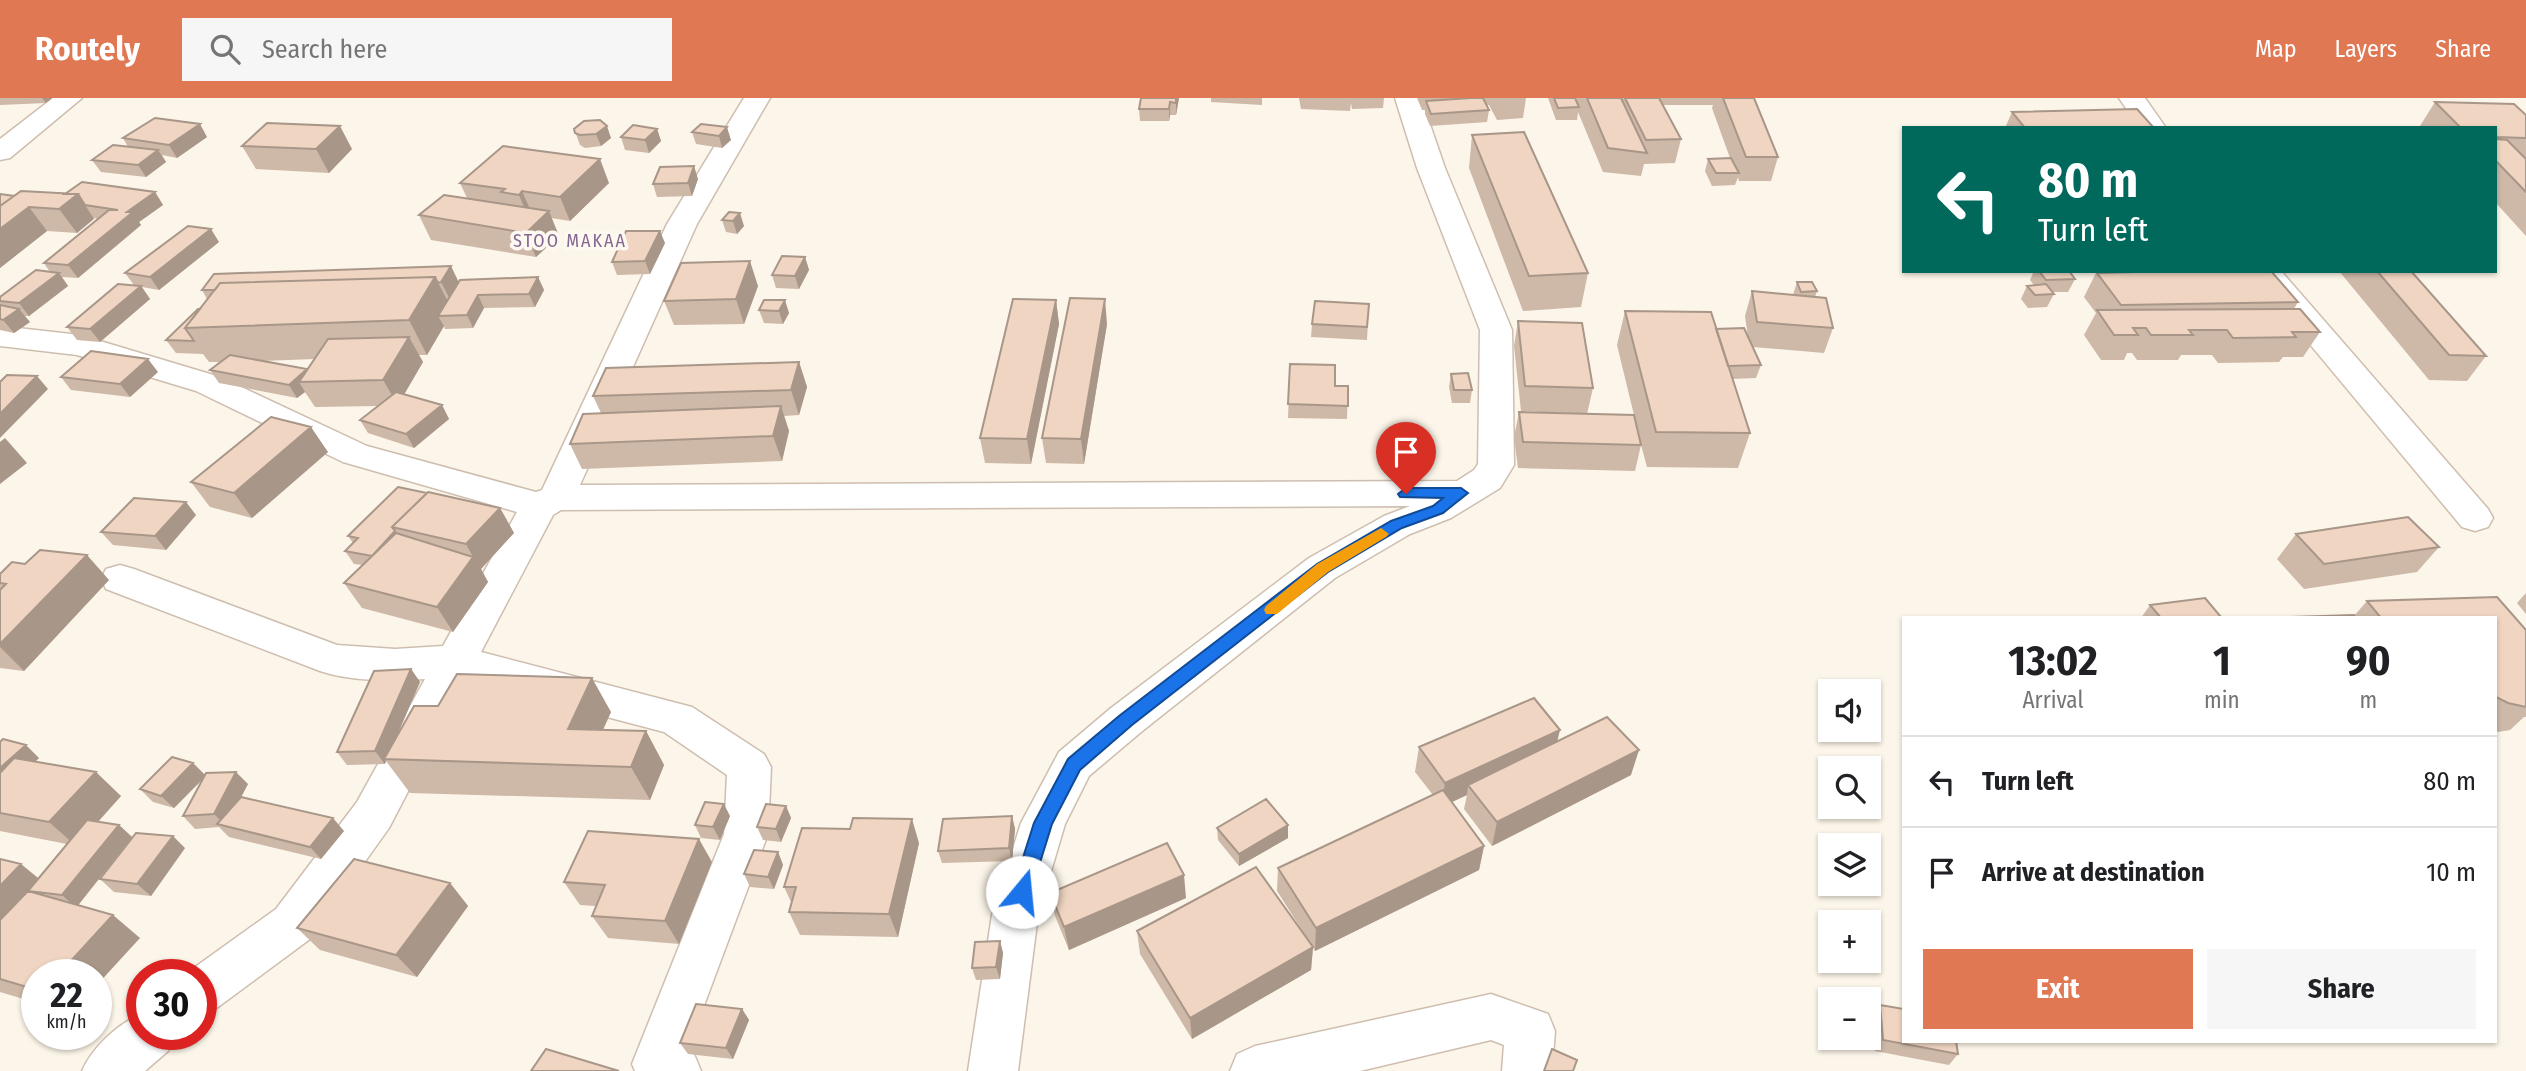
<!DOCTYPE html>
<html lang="en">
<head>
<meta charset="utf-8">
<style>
	body { margin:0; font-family:"Fira Sans Condensed",sans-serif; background:#f6f6f6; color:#202124; height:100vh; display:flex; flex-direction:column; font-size:26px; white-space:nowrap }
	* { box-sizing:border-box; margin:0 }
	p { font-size:23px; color:#757577 }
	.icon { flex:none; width:38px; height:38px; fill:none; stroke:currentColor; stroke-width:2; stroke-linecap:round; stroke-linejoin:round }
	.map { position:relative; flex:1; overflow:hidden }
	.details { position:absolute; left:1902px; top:518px; width:595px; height:427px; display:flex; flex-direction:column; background:#fff; border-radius:0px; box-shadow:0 2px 5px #0004 }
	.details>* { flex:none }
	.guide { position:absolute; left:1902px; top:28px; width:595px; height:147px; border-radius:0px; box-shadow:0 2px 5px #0004; background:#00695c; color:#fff; overflow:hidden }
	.fabs { position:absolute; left:1818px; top:581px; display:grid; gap:14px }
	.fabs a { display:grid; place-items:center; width:63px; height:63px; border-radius:0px; background:#fff; box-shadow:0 2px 5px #0004; font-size:35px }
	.speed { position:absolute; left:21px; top:861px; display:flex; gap:14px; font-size:35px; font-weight:700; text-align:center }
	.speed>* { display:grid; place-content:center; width:91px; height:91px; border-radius:50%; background:#fff; box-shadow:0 2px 5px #0004; line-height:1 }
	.speed small { font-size:18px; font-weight:400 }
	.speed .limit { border:10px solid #d22; background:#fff; color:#111 }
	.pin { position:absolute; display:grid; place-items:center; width:60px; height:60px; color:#fff; margin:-72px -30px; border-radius:50% 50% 50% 0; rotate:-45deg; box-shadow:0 0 7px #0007 }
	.pin .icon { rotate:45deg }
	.me { position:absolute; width:77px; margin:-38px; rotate:17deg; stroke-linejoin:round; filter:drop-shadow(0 0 5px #0008) }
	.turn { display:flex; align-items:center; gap:24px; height:147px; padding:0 21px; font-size:32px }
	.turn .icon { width:91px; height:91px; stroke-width:2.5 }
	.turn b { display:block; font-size:49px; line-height:60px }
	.eta { display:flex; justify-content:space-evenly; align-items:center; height:119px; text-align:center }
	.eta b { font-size:42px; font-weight:700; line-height:49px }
	.action { display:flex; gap:14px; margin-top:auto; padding:14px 21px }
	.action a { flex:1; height:80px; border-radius:0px; background:#e07854; color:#fff; font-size:28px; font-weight:700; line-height:80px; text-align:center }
	.action a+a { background:#f6f6f6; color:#202124 }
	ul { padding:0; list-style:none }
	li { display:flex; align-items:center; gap:21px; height:91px; padding:0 21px; border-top:2px solid #e0e0e0 }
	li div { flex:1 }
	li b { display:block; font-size:26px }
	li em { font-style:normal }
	header { display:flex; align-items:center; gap:42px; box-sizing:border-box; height:98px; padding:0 35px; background:#e07854; color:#fff }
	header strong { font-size:33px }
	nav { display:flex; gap:38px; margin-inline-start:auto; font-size:24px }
	.search { width:490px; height:63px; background:#f6f6f6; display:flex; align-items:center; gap:18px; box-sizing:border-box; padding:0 24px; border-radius:0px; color:#757577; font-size:26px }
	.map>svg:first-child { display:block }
</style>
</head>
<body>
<header>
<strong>Routely</strong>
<div class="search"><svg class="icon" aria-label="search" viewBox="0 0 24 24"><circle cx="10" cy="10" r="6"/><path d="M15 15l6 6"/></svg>Search here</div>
<nav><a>Map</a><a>Layers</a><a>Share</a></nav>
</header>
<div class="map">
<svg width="2526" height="973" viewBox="0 0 2526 973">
	<rect width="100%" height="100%" fill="#fcf5e9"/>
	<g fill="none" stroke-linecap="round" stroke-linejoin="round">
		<defs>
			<path id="minor" d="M53 0H82L10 60 0 62V41Z
				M744 0H770L697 126 580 387 1457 383 1474 372 1478 366 1480 232 1417 70 1395 0H1421L1445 70 1512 232 1514 367 1500 390 1451 420 1410 436 1335 480 1141 634 1089 678 1065 726 1038 817 1018 973H968L992 817 1021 725 1059 654 1111 610 1309 460 1384 418 1410 408 561 412 553 417 481 554 692 609 764 656 771 669 768 736 687 953 694 956 701 973H635L632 966 724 736 727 677 664 634 466 582 389 730 310 841 218 909 201 916V877H184L276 811 357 704 425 581C391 583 353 584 320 573L106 491 101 481 106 471 120 467 134 471 337 547 395 551 443 548 517 414 343 364 196 293 77 257 0 248V228L80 237 220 279 367 348 536 394 542 392 667 126Z
				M2119 0H2145L2166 30H2139Z
				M2249 173H2281L2488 411 2493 420 2488 429 2475 433 2462 429Z
				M1491 896 1548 916 1555 933 1552 973H1502L1504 947 1491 942 1360 973H1230L1237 956 1255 948Z
				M142 916V936H175L168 953 145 973H82C92 950 118 925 142 916Z"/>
		</defs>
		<!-- minor casing -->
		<use href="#minor" stroke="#cebeaf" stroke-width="3"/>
		<!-- minor -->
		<use href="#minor" fill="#fff" fill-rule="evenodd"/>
	</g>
	<!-- wall -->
	<path fill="#ceb8a7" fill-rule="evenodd" d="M0 0H52L46 5 0 7Z
		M1179 0 1176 17H1170L1169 23H1140L1139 11Z
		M1211 0H1262V7L1211 4Z
		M1299 0H1384L1383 10 1352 11 1351 5 1350 13 1301 11Z
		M1417 0H1526L1523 20 1497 22 1489 7H1487L1489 12 1487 24 1430 28 1425 16V12H1422Z
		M1548 0H1754L1778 59 1771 83H1739L1738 79 1735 87 1712 88 1705 73 1708 61 1730 60 1712 10 1713 7H1663L1681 41 1675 65 1644 66 1641 78 1603 74 1578 14 1577 22H1556Z
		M2435 4 2526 17V138L2496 105V30H2422L2420 28Z
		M2012 14 2154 30H2005Z
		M600 22 611 40 601 48 585 50 580 47 574 31Z
		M701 26 731 42 722 50 696 46 692 34Z
		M657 31 661 43 649 55 625 52 621 39Z
		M1472 37 1588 175 1581 209 1523 213 1469 70Z
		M207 39 177 60 162 57 166 64 146 79 101 74 92 62 128 49 123 40Z
		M242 48 352 51 329 75 256 71Z
		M698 81 692 98 657 99 653 86Z
		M460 85H609L570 123 551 120 559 138 536 159 431 142 419 117 467 100Z
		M155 94 163 107 139 124 141 127 78 180 62 179 68 188 29 218H24L30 224 14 235 0 232V199L50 174 44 165 98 121 94 120 77 135 47 133 0 170V96L14 98Z
		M729 114 744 128 737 136 726 134 722 122Z
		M219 144 159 192 142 189 150 201 100 244 77 242 67 229 134 187 125 175Z
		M665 145 650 176 617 177 612 164Z
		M805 159 809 172 799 191 776 190 772 177Z
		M2034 173H2069L2075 181 2068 194H2052L2054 196 2047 209 2028 210 2021 201 2027 188 2034 187 2030 182Z
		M2095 173H2272L2298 204 2294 211 2320 234 2303 259H2283L2279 264 2218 265 2212 257H2181L2178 262H2137L2132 255H2127L2124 262H2101L2084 237 2096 215 2084 199 2096 175Z
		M2339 173H2411L2486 258 2467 283 2429 282Z
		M538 179 544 192 535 209 484 210 473 230 445 231 444 228 427 257H419L423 264 404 296 442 307 449 321 414 350 368 335 360 322 378 308 315 309 305 294 297 300 219 285 210 272 220 264H209L203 256 176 255 166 242 200 211 207 201 202 192 459 184ZM315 261 307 272 261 263Z
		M1797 184 1817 193 1815 199 1833 230 1824 255 1753 249 1761 267 1756 280 1732 281 1750 335 1738 370 1647 369 1640 343 1641 347 1635 373 1518 370 1514 339 1519 314 1634 317 1617 247 1625 213 1716 231 1748 239 1745 218 1752 193 1793 197Z
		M758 188 744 226 674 227 664 203Z
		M764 202 789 215 783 226 764 225 759 212Z
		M1056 202 1059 226 1031 366 985 365 980 340Z
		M1369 206 1367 242 1311 239 1312 226Z
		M1518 223 1593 290 1587 316 1521 313 1514 248Z
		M1107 226 1084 366 1046 365 1042 340Z
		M799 264 807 289 799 317 784 318 789 333 782 363 582 371 570 346 601 315 593 298Z
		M1290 266 1335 288H1348L1347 321 1288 320Z
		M158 274 130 299 71 292 61 279Z
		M1451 276 1472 292 1470 305H1452L1449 289Z
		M328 354 252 420 210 409 191 384Z
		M398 389 500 410 514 435 481 471 488 484 453 534 362 510 344 485 363 467 354 466 345 453 353 445 348 438Z
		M196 417 166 452 113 447 101 434Z
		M2296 436 2439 449 2417 474 2304 491 2277 461Z
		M25 466 109 482 24 573 0 570V476Z
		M2526 495V516L2517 505Z
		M2497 499 2526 532V619H2524L2510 632 2498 634 2496 633V520H2291L2354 517V518L2367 503Z
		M2150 507 2221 520H2141Z
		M411 571 420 584 396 640 611 614 603 632 646 633 664 667 650 702 410 695 386 663 385 666 347 667 337 654Z
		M1557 643 1631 677 1492 748 1464 711 1467 697 1452 704 1484 748 1479 772 1315 853 1313 850 1311 872 1192 941 1140 856 1137 833 1310 845 1277 793 1278 770 1433 697 1415 674 1419 649Z
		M0 644 39 660 35 664 121 698 98 724 119 727 132 739 78 807 140 840 37 877V905L0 894V761L38 780 67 746 0 733Z
		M193 665 205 677 248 686 241 699 344 733 321 761 229 739 219 729 195 731 183 718 203 680 174 710 153 704 140 691Z
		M786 708 791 720 781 744 763 742 757 729Z
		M730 718 720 742 701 740 695 727Z
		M1012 718 1015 731 1012 763 942 765 938 753Z
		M1217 730 1288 740 1239 768 1218 742Z
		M919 745 898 839 800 837 789 814 792 806 784 789Z
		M185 750 151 798 114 794 100 781Z
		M778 754 783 767 774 791 750 789 744 776Z
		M712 764 679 846 608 840 592 818 596 808 580 807 564 784Z
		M450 785 468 808 417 879 320 852 297 830Z
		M1050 795 1186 800 1069 852 1055 818Z
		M1000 843 1003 855 1000 881 976 882 972 870Z
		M1880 907 1958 956 1949 967 1875 953 1872 918Z
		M742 911 749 922 733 961 688 956 680 945Z"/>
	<!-- shaded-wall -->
	<path fill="#a89688" d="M42 0H52L46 5Z
		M1176 0H1179L1176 17Z
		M1170 4V17L1169 23V11Z
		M200 26 207 39 177 60 169 47Z
		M340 28 352 51 329 75 316 51Z
		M607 28 611 40 601 48 596 36Z
		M727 29 731 42 722 50 719 38Z
		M657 31 661 43 649 55 645 42Z
		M158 52 166 64 146 79 138 67Z
		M600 61 609 85 570 123 560 99Z
		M694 68 698 81 692 98 688 85Z
		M522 93 533 118 529 121 519 97Z
		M155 94 163 107 139 124 141 127 78 180 68 167 127 114Z
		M78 96 94 121 77 135 59 111Z
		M29 109 47 133 0 170V123Z
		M549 113 559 138 536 159 526 135Z
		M740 115 744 128 737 136 733 123Z
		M211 131 219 144 159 192 150 179Z
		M660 133 665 145 650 176 645 163Z
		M805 159 809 172 799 191 795 178Z
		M750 163 758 188 744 226 736 201Z
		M451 168 463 193 454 209 441 184Z
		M59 175 68 188 29 218 19 205Z
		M435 179 453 213 438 218 444 228 427 257 409 222Z
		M538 179 544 192 535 209 529 196Z
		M141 188 150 201 100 244 90 231Z
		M478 197 484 210 473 230 467 217Z
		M1105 201 1107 226 1084 366 1081 341Z
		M785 202 789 215 783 226 779 213Z
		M1056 202 1059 226 1031 366 1027 341Z
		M19 211 30 224 14 235 3 222Z
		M409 239 423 264 398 307 383 282Z
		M148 261 158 274 130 299 120 286Z
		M799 264 807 289 799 317 791 292Z
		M307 271 299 284 305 294 297 300 289 287Z
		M37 278 48 291 0 340V316Z
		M442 307 449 321 414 350 406 336Z
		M781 308 789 333 782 363 773 338Z
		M311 329 328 354 252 420 234 395Z
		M5 340 27 365 0 386V344Z
		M186 404 196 417 166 452 155 438Z
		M500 410 514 435 481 471 488 484 453 534 437 509 473 459 466 446Z
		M395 433 403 446 372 458Z
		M87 457 109 482 24 573 0 549V546Z
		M411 571 420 584 387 661H384L386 663 385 666 375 653Z
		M592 580 611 614 588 664 568 631Z
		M1560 632 1554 657 1468 687 1467 697 1441 709 1445 685Z
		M646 633 664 667 650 702 631 669Z
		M26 647 39 660 10 687 0 679V670Z
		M1639 652 1631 677 1492 748 1497 724Z
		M193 665 206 678 174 710 161 698Z
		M96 674 121 698 76 748 49 724Z
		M236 674 248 686 226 728 214 716Z
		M724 706 730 718 720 742 713 729Z
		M786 708 791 720 781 744 776 731Z
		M1012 718 1015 731 1012 763 1009 750Z
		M333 720 344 733 321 761 310 749Z
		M912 721 919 745 898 839 889 816Z
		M119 727 132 739 76 810 62 797Z
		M1288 727V740L1239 768V756Z
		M173 738 185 750 151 798 137 786Z
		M699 741 712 764 679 846 665 823Z
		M1484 748 1479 772 1315 853 1316 830Z
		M778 754 783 767 774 791 768 779Z
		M21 766 49 789 28 793 0 843V788Z
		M1184 777 1186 800 1069 852 1064 829Z
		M450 785 468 808 417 879 396 857Z
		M113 817 140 840 96 888V877H58Z
		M1000 843 1003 855 1000 881 996 869Z
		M1313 849 1311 872 1192 941 1190 920Z
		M742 911 749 922 733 961 726 950Z"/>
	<!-- building -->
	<path fill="#f0d6c2" stroke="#a89688" stroke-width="2" d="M1141 0H1176V5L1170 4 1169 11H1139Z
		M1471 0H1483L1489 12 1431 16 1426 3Z
		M1554 0H1575L1579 9 1558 10Z
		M1587 0H1621L1647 55 1608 50Z
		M1625 0H1659L1681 41 1646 42Z
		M1723 0H1754L1778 59H1746Z
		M2435 4 2514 6 2526 17V40L2496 39V30H2461Z
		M2137 11 2154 30H2025L2012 14Z
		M155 20 200 26 169 47 123 40Z
		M600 22 607 28 596 36 580 37 575 35 574 31 584 23Z
		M267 25 340 28 316 51 242 48Z
		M701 26 727 29 719 38 692 34Z
		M633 27 657 31 645 42 621 39Z
		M1524 34 1588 175 1529 178 1472 37Z
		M2496 41 2507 42 2526 61V94L2496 63Z
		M113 47 158 52 138 67 92 62Z
		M503 48 600 61 560 99 522 93 519 97 501 94 505 91 460 85Z
		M1731 60 1739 75H1716L1708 61Z
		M694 68 688 85 653 86 660 69Z
		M82 84 155 94 127 114H133L68 167 44 165 109 112H118L85 107 78 96H65Z
		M21 93 78 96 59 111 29 109 0 131V108Z
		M0 96 14 98 0 108Z
		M444 97 549 113 526 135 419 117Z
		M729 114 740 115 733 123 722 122Z
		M188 128 211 131 150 179 125 175Z
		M626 133H660L645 163 612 164Z
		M782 158 805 159 795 178 772 177Z
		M750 163 736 201 664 203 681 165Z
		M451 168 441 184 438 185 435 179 220 185 215 192H202L214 176Z
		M36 172 59 175 19 205 0 203V199Z
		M2039 173H2069L2075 181 2046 182Z
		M2174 173H2271L2298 204 2121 207 2097 175Z
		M2377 173H2411L2486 258 2449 257Z
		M435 179 409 222 185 230 220 185Z
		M538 179 529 196 478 197 467 217 438 218 460 182Z
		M1797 184H1812L1817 193 1801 194Z
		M118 186 141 188 90 231 67 229Z
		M2046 186 2054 196 2035 197 2027 188Z
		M1752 193 1826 200 1833 230 1757 224Z
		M1070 200 1105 201 1081 341 1042 340Z
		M1013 201 1056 202 1027 341 980 340Z
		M764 202H785L779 213 759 212Z
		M1315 203 1369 206 1367 229 1312 226Z
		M0 207 19 211 3 222 0 221Z
		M198 211H200L185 230 194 243 166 242Z
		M2300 211 2320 234H2292L2296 239 2233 240 2227 232H2189L2193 237H2151L2146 230H2133L2138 237H2114L2097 212Z
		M1625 213 1711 214 1750 335 1656 334Z
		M1518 223 1582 225 1593 290 1525 288Z
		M1744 230 1761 267 1728 268 1716 231Z
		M409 239 383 282 299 284 328 241Z
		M91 253 148 261 120 286 61 279Z
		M230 257 307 271 289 287 210 272Z
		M799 264 791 292 593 298 606 270Z
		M1290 266 1335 267V288H1348V308L1288 306Z
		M1468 275 1472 292H1454L1451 276Z
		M7 277 37 278 0 316V284Z
		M396 294 442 307 406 336 360 322Z
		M781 308 773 338 570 346 583 316Z
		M1519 314 1634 317 1641 347 1523 344Z
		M271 319 311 329 234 395 191 384Z
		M398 389 427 395 392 429 395 433 372 458 345 453 358 440 348 438Z
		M428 394 500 410 466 446 392 429Z
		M134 400 186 404 155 438 101 434Z
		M2408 419 2439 449 2324 466 2296 436Z
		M396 435 473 459 437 509 344 485Z
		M40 452 87 457 0 546V492L6 486 0 485V476L12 464 25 466Z
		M2497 499 2526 532V609L2508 605 2496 599V520H2381L2367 503Z
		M2205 500 2221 519 2161 520 2150 507Z
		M2354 517 2356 520 2291 519Z
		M411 571 375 653 337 654 374 573Z
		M457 576 592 580 568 631 646 633 631 669 384 661 414 608H438Z
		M1534 600 1560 632 1445 685 1419 649Z
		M1607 619 1639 652 1497 724 1468 687Z
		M3 641 26 647 0 670V644Z
		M172 659 193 665 161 698 140 691Z
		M14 660 96 674 49 724 0 715V675Z
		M236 674 214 716 183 718 206 675Z
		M1443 692 1484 748 1316 830 1278 770Z
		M241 699 333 720 310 749 217 726Z
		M1266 701 1288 727 1239 756 1217 730Z
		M705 704 724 706 713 729 695 727Z
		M766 706 786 708 776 731 757 729Z
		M1012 718 1009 750 938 753 943 721Z
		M853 720 912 721 889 816 789 814 796 789H784L802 730 850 731Z
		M87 722 119 727 62 797 28 793Z
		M588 733 699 741 665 823 592 818 605 787 564 784Z
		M136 735 173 738 137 786 100 781Z
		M1167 745 1184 777 1064 829 1050 795Z
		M754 752 778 754 768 779 744 776Z
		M0 761 21 766 0 788Z
		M354 761 450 785 396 857 297 830Z
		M1256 769 1313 849 1190 920 1137 833Z
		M28 793 113 817 58 877H37V892L0 881V822Z
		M1000 843 996 869 972 870 975 844Z
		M696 906 742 911 726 950 680 945Z
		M1880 907 1904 911V943H1956L1958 956 1883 942Z
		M546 951 619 973H531Z
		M1552 951 1577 962 1573 973H1544Z"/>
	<!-- route -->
	<path fill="#1a73e8" stroke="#114b97" stroke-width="2" d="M1406 390H1461L1468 395 1443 415 1402 430 1328 474 1132 627 1080 672 1052 726 1029 800 1022 803 1015 800 1012 794 1034 725 1068 661 1119 618 1317 466 1391 423 1433 408 1443 400 1400 399 1398 396Z"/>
	<!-- slow -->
	<path fill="#f59e0b" d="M1381 430 1389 436 1386 439 1328 474 1277 516H1266L1264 512 1266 508 1317 466Z"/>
	<g text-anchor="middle" stroke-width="7" stroke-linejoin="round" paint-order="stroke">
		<!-- far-quarter labels -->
		<g font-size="18" letter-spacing="2" fill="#846691" stroke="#fef9f0">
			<text x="570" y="149">STOO MAKAA</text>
		</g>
	</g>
</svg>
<div class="fabs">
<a><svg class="icon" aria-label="sound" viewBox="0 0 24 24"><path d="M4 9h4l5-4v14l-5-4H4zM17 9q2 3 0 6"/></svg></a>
<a><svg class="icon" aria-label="search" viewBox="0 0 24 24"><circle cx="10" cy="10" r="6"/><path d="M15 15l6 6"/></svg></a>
<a><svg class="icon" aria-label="layers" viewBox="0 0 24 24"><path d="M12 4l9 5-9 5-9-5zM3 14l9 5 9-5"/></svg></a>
<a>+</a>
<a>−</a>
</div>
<div class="speed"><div>22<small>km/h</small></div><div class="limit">30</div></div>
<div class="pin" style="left:1406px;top:396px;background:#d93025"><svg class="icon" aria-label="arrive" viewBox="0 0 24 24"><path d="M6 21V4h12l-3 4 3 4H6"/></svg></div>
<svg class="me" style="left:1022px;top:794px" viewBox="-20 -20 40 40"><circle r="19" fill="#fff"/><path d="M0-13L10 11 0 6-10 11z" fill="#1a73e8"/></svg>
<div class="guide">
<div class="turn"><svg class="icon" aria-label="left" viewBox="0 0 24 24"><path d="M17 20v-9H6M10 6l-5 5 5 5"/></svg><div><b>80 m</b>Turn left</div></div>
</div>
<section class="details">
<div class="eta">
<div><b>13:02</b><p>Arrival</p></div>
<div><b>1</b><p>min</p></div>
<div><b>90</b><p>m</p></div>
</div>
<ul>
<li><svg class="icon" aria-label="left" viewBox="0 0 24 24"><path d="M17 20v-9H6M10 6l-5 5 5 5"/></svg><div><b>Turn left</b></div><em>80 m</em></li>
<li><svg class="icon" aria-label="arrive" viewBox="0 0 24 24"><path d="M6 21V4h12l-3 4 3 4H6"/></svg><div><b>Arrive at destination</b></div><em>10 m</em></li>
</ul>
<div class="action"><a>Exit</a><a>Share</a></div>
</section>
</div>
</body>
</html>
